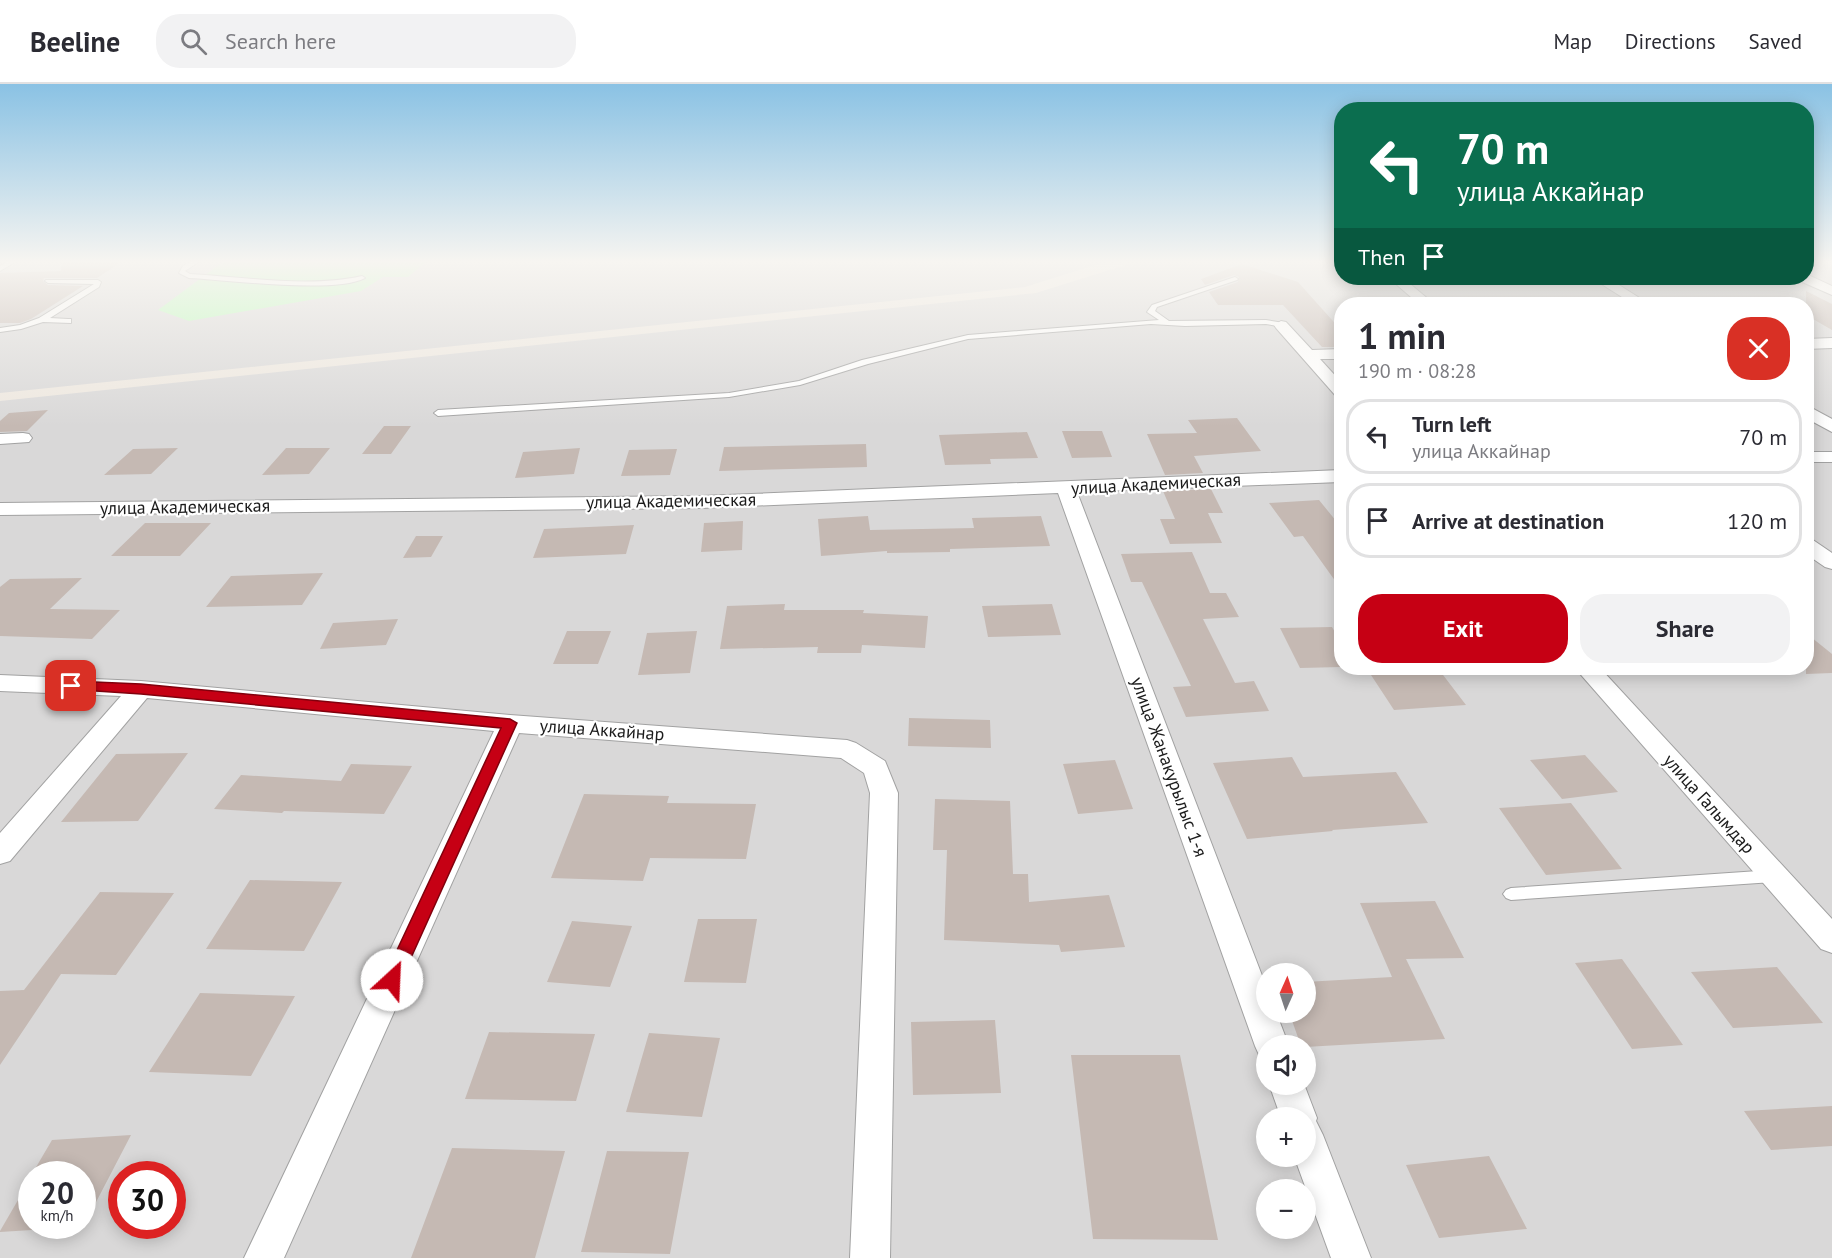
<!DOCTYPE html>
<html lang="en">
<head>
<meta charset="utf-8">
<style>
	body { margin:0; font-family:"PT Sans",sans-serif; background:#f2f2f3; color:#2b2b33; height:100vh; display:flex; flex-direction:column; font-size:22px; white-space:nowrap }
	* { box-sizing:border-box; margin:0 }
	p { font-size:20px; color:#7c7c81 }
	.icon { flex:none; width:33px; height:33px; fill:none; stroke:currentColor; stroke-width:2; stroke-linecap:round; stroke-linejoin:round }
	.map { position:relative; flex:1; overflow:hidden }
	.details { position:absolute; left:1334px; top:213px; width:480px; height:378px; display:flex; flex-direction:column; background:#fff; border-radius:24px; box-shadow:0 3px 15px #0003 }
	.details>* { flex:none }
	.banner { position:absolute; left:1334px; top:18px; width:480px; height:183px; border-radius:24px; box-shadow:0 3px 15px #0003; background:#0b6e4f; color:#fff; overflow:hidden }
	.needle { width:39px; rotate:3deg }
	.tools { position:absolute; left:1256px; top:879px; display:grid; gap:12px }
	.tools a { display:grid; place-items:center; width:60px; height:60px; border-radius:50%; background:#fff; box-shadow:0 3px 15px #0003; font-size:30px }
	.speed { position:absolute; left:18px; top:1077px; display:flex; gap:12px; font-size:30px; font-weight:700; text-align:center }
	.speed>* { display:grid; place-content:center; width:78px; height:78px; border-radius:50%; background:#fff; box-shadow:0 3px 15px #0003; line-height:1 }
	.speed small { font-size:15px; font-weight:400 }
	.speed .limit { border:9px solid #d22; background:#fff; color:#111 }
	.pin { position:absolute; display:grid; place-items:center; width:51px; height:51px; color:#fff; margin:-26px; border-radius:12px; box-shadow:0 3px 9px #0006 }
	.me { position:absolute; width:66px; margin:-33px; rotate:25deg; stroke-linejoin:round; filter:drop-shadow(0 0 4px #0008) }
	.turn { display:flex; align-items:center; gap:21px; height:126px; padding:0 24px; font-size:27px }
	.turn .icon { width:78px; height:78px; stroke-width:2.5 }
	.turn b { display:block; font-size:42px; line-height:51px }
	.then { display:flex; align-items:center; height:57px; padding:0 24px; background:#0003; gap:12px; font-size:22px }
	.round { display:grid; place-items:center; flex:none; width:63px; height:63px; border-radius:24px; background:#f2f2f3 }
	.headline { display:flex; align-items:center; justify-content:space-between; height:102px; padding:0 24px }
	h1 { font-size:36px; font-weight:700; line-height:45px }
	.action { display:flex; gap:12px; margin-top:auto; padding:12px 24px }
	.action a { flex:1; height:69px; border-radius:24px; background:#c60014; color:#fff; font-size:24px; font-weight:700; line-height:69px; text-align:center }
	.action a+a { background:#f2f2f3; color:#2b2b33 }
	ul { padding:0; list-style:none }
	li { display:flex; align-items:center; gap:18px; height:75px; margin:0 12px 9px; padding:0 12px; border:3px solid #e1e1e2; border-radius:24px }
	li div { flex:1 }
	li b { display:block; font-size:22px }
	li em { font-style:normal }
	header { display:flex; align-items:center; gap:36px; box-sizing:border-box; height:84px; padding:0 30px; background:#fff; border-bottom:2px solid #e1e1e2 }
	header strong { font-size:28px }
	nav { display:flex; gap:33px; margin-inline-start:auto; font-size:21px }
	.search { width:420px; height:54px; background:#f2f2f3; display:flex; align-items:center; gap:15px; box-sizing:border-box; padding:0 21px; border-radius:24px; color:#7c7c81; font-size:22px }
	.map>svg:first-child { display:block }
</style>
</head>
<body>
<header>
<strong>Beeline</strong>
<div class="search"><svg class="icon" aria-label="search" viewBox="0 0 24 24"><circle cx="10" cy="10" r="6"/><path d="M15 15l6 6"/></svg>Search here</div>
<nav><a>Map</a><a>Directions</a><a>Saved</a></nav>
</header>
<div class="map">
<svg width="1832" height="1174" viewBox="0 0 1832 1174">
	<rect width="100%" height="100%" fill="#eee8e0"/>
	<!-- residential -->
	<path fill="#d9d8d8" fill-rule="evenodd" d="M0 177H1108L1025 203 0 309Z
		M1138 177H1341V194H1806V177H1832V1174H0V317L1036 209ZM1341 220H1806V584H1341ZM1266 890H1305V928H1266ZM1266 962H1305V1000H1266ZM1266 1034H1305V1072H1266ZM32 1090H82V1142H32ZM122 1090H172V1142H122ZM1266 1106H1305V1144H1266Z"/>
	<!-- park -->
	<path fill="#bafcb9" d="M224 177H427L408 193H383L361 207 189 237 158 226Z"/>
	<!-- building -->
	<path fill="#c5b9b3" d="M62 177H123L97 194H44L43 197 48 201 83 202 31 235 20 239H0V189L61 187Z
		M1242 180 1298 198 1341 246V263H1322L1283 221H1218L1209 208 1238 198 1239 193 1234 191 1205 201 1201 195Z
		M1806 207 1832 220V246L1806 231Z
		M48 326 27 347 0 348V337L9 329Z
		M1237 334 1261 367 1194 372 1203 389 1165 391 1147 350 1197 349 1188 336Z
		M384 342H411L391 370H362Z
		M1062 347H1102L1112 373 1072 374Z
		M1027 348 1038 374 990 375 991 380 945 381 939 351Z
		M866 360 867 383 719 387 724 363Z
		M178 364 151 390 104 391 133 365Z
		M286 364H330L309 390 262 391Z
		M580 364 574 390 515 394 523 368Z
		M677 365 670 391 621 392 629 366Z
		M1211 405 1223 429H1208L1222 459 1170 460 1160 435H1175L1163 407Z
		M1319 416 1341 443V505L1303 452 1294 453 1269 419Z
		M868 432 870 446 974 444 972 434 1041 432 1050 462 950 465V468L887 469V467L821 472 818 435Z
		M743 437 742 466 701 468 704 439Z
		M145 439H211L180 472H111Z
		M634 441 626 470 533 474 544 445Z
		M416 452H443L431 473 403 474Z
		M1192 468 1210 509H1226L1239 533 1203 535 1235 599 1254 597 1269 627 1186 633 1173 603 1191 602 1142 498H1131L1121 470Z
		M323 489 302 521 206 523 231 492Z
		M82 494 50 525 120 526 92 555 0 552V503L10 495Z
		M785 520 784 526H864L863 529 928 532 925 564 862 561 861 569H817L818 563 720 565 727 522Z
		M1052 520 1061 551 988 553 982 522Z
		M398 535 386 561 320 565 333 539Z
		M1332 543 1341 559V583L1300 584 1280 544Z
		M567 547H611L598 580H553Z
		M697 547 690 589 638 591 647 549Z
		M1806 549 1832 570V589L1806 590Z
		M1440 587 1466 621 1394 626 1371 591Z
		M909 634 990 636 991 664 908 662Z
		M188 669 138 737 61 738 116 670Z
		M1585 671 1618 708 1562 715 1530 676Z
		M1292 673 1303 693 1396 688 1428 739 1332 746 1333 747 1247 755 1213 679Z
		M1115 676 1133 725 1078 730 1063 680Z
		M351 680 412 682 384 730 284 727 282 729 214 725 241 691 341 697Z
		M584 710 669 712 667 719 756 720 746 775 650 774 643 797 551 794Z
		M935 715 1010 717 1013 790H1028L1029 818 1109 811 1125 863 1061 868 1059 861 944 856 947 766H933Z
		M1571 719 1622 785 1546 791 1499 724Z
		M250 796 342 798 304 867 206 865Z
		M100 808 174 809 116 891 61 890 0 981V907L24 906Z
		M1435 817 1464 874 1406 875 1445 955 1305 963 1301 962 1289 928H1305V898L1392 893 1360 819Z
		M698 835H757L746 899 684 898Z
		M572 837 632 842 610 903 547 898Z
		M1622 875 1683 961 1632 965 1575 879Z
		M1777 883 1823 939 1733 944 1691 888Z
		M200 909 295 912 251 992 149 988Z
		M995 936 1001 1009 913 1011 911 938Z
		M489 948 595 950 576 1017 465 1015Z
		M649 949 720 954 702 1033 626 1028Z
		M1071 971H1180L1218 1156 1093 1155Z
		M1832 1022V1062L1771 1066 1744 1027Z
		M131 1051 82 1145V1090H32L52 1056Z
		M452 1064 565 1067 535 1174H411Z
		M607 1067 689 1068 670 1170 581 1168Z
		M1489 1072 1527 1145 1439 1154 1406 1081Z
		M32 1092V1146L0 1148V1147Z"/>
	<g fill="none" stroke-linecap="round" stroke-linejoin="round">
		<defs>
			<path id="lane" d="M9 177H17L0 187V182Z
				M191 177H200L185 187 190 190C244 193 311 204 362 192L365 194C335 210 228 196 189 194L179 189 183 182Z
				M1235 193 1238 195 1237 196 1157 223 1155 227 1169 237 1266 236 1284 239V243L1266 240 1185 242 1151 240 968 255 868 280 800 301 729 313 438 332 434 329 438 326 729 309 799 297 862 276 968 251 1159 236 1147 228 1152 221Z
				M46 196H98L101 198 99 203 50 234 68 235H71V239L43 238 21 245 0 248V244L20 241 39 234 94 200 48 199 45 197Z
				M1773 786 1778 788 1780 792 1778 796 1773 798 1511 816 1506 814 1503 810 1506 806 1511 804Z"/>
			<path id="street" d="M1806 190 1832 202V211L1800 197 1799 194H1806Z
				M1389 194H1403L1434 220H1419Z
				M1592 194H1608L1649 220H1633Z
				M1281 237 1286 238 1312 266 1341 265V275H1320L1341 298V313L1335 311 1276 244 1274 241Z
				M1832 254V264L1806 265V255Z
				M1806 321 1832 335V348L1806 334Z
				M23 349 29 350 32 354 29 358 0 360V350Z
				M1806 368H1832V378H1806Z
				M1341 386V398L1077 408 1266 902V928H1276L1289 962H1266V975L1260 973 1255 962 1058 409 701 424 0 431V419L701 412Z
				M1806 454 1813 456 1832 469V485L1825 483 1806 470Z
				M1575 584H1600L1832 835V869L1821 865Z
				M0 591 141 597 510 631 847 656 856 659 885 677 898 709 890 1174H850L870 709 864 689 841 674 519 649 284 1174H244L494 647 147 614 10 777 0 780V749L121 612 0 607Z
				M1269 1000H1304L1317 1034 1316 1037 1323 1051 1371 1174H1331L1294 1072H1305V1034H1281Z"/>
		</defs>
		<!-- lane casing -->
		<use href="#lane" stroke="#a2a2a2" stroke-width="2"/>
		<!-- street casing -->
		<use href="#street" stroke="#a2a2a2" stroke-width="2"/>
		<!-- lane -->
		<use href="#lane" fill="#fff" fill-rule="evenodd"/>
		<!-- street -->
		<use href="#street" fill="#fff" fill-rule="evenodd"/>
	</g>
	<!-- sky -->
	<linearGradient id="sky" x2="0" y2="1"><stop stop-color="#8ac2e4"/><stop offset="0.52" stop-color="#f7f5f1"/><stop offset="1" stop-color="#f7f5f1" stop-opacity="0"/></linearGradient>
	<rect width="1832" height="342" fill="url(#sky)"/>
	<!-- route -->
	<path fill="#c60014" stroke="#81000d" stroke-width="1.5" d="M71 597 141 600 510 635 517 639 401 896 399 902 392 904 386 902 383 896 501 644 141 610 66 605 64 602 66 599Z"/>
	<g text-anchor="middle" stroke-width="4.5" stroke-linejoin="round" paint-order="stroke">
		<!-- street labels -->
		<g font-size="18" fill="#1b1b1b" stroke="#fff">
			<text transform="translate(1156 400) rotate(-3)" y="6">улица Академическая</text>
			<text transform="translate(671 417) rotate(-1)" y="6">улица Академическая</text>
			<text transform="translate(185 423) rotate(-1)" y="6">улица Академическая</text>
			<text transform="translate(602 646) rotate(4)" y="6">улица Аккайнар</text>
			<text transform="translate(1169 683) rotate(70)" y="6">улица Жанакурылыс 1-я</text>
			<text transform="translate(1709 720) rotate(48)" y="6">улица Галымдар</text>
		</g>
	</g>
</svg>
<div class="tools">
<a><svg class="needle" viewBox="-14 -14 28 28"><path d="M0-13l5 13h-10z" fill="#e53935"/><path d="M0 13l5-13h-10z" fill="#7c7c81"/></svg></a>
<a><svg class="icon" aria-label="sound" viewBox="0 0 24 24"><path d="M4 9h4l5-4v14l-5-4H4zM17 9q2 3 0 6"/></svg></a>
<a>+</a>
<a>−</a>
</div>
<div class="speed"><div>20<small>km/h</small></div><div class="limit">30</div></div>
<div class="pin" style="left:71px;top:602px;background:#d93025"><svg class="icon" aria-label="arrive" viewBox="0 0 24 24"><path d="M6 21V4h12l-3 4 3 4H6"/></svg></div>
<svg class="me" style="left:392px;top:896px" viewBox="-20 -20 40 40"><circle r="19" fill="#fff"/><path d="M0-13L10 11 0 6-10 11z" fill="#c60014"/></svg>
<div class="banner">
<div class="turn"><svg class="icon" aria-label="left" viewBox="0 0 24 24"><path d="M17 20v-9H6M10 6l-5 5 5 5"/></svg><div><b>70 m</b>улица Аккайнар</div></div>
<div class="then">Then<svg class="icon" aria-label="arrive" viewBox="0 0 24 24"><path d="M6 21V4h12l-3 4 3 4H6"/></svg></div>
</div>
<section class="details">
<div class="headline"><div><h1>1 min</h1><p>190 m · 08:28</p></div><a class="round" style="background:#d93025;color:#fff"><svg class="icon" aria-label="close" viewBox="0 0 24 24"><path d="M6 6l12 12M18 6L6 18"/></svg></a></div>
<ul>
<li><svg class="icon" aria-label="left" viewBox="0 0 24 24"><path d="M17 20v-9H6M10 6l-5 5 5 5"/></svg><div><b>Turn left</b><p>улица Аккайнар</p></div><em>70 m</em></li>
<li><svg class="icon" aria-label="arrive" viewBox="0 0 24 24"><path d="M6 21V4h12l-3 4 3 4H6"/></svg><div><b>Arrive at destination</b></div><em>120 m</em></li>
</ul>
<div class="action"><a>Exit</a><a>Share</a></div>
</section>
</div>
</body>
</html>
